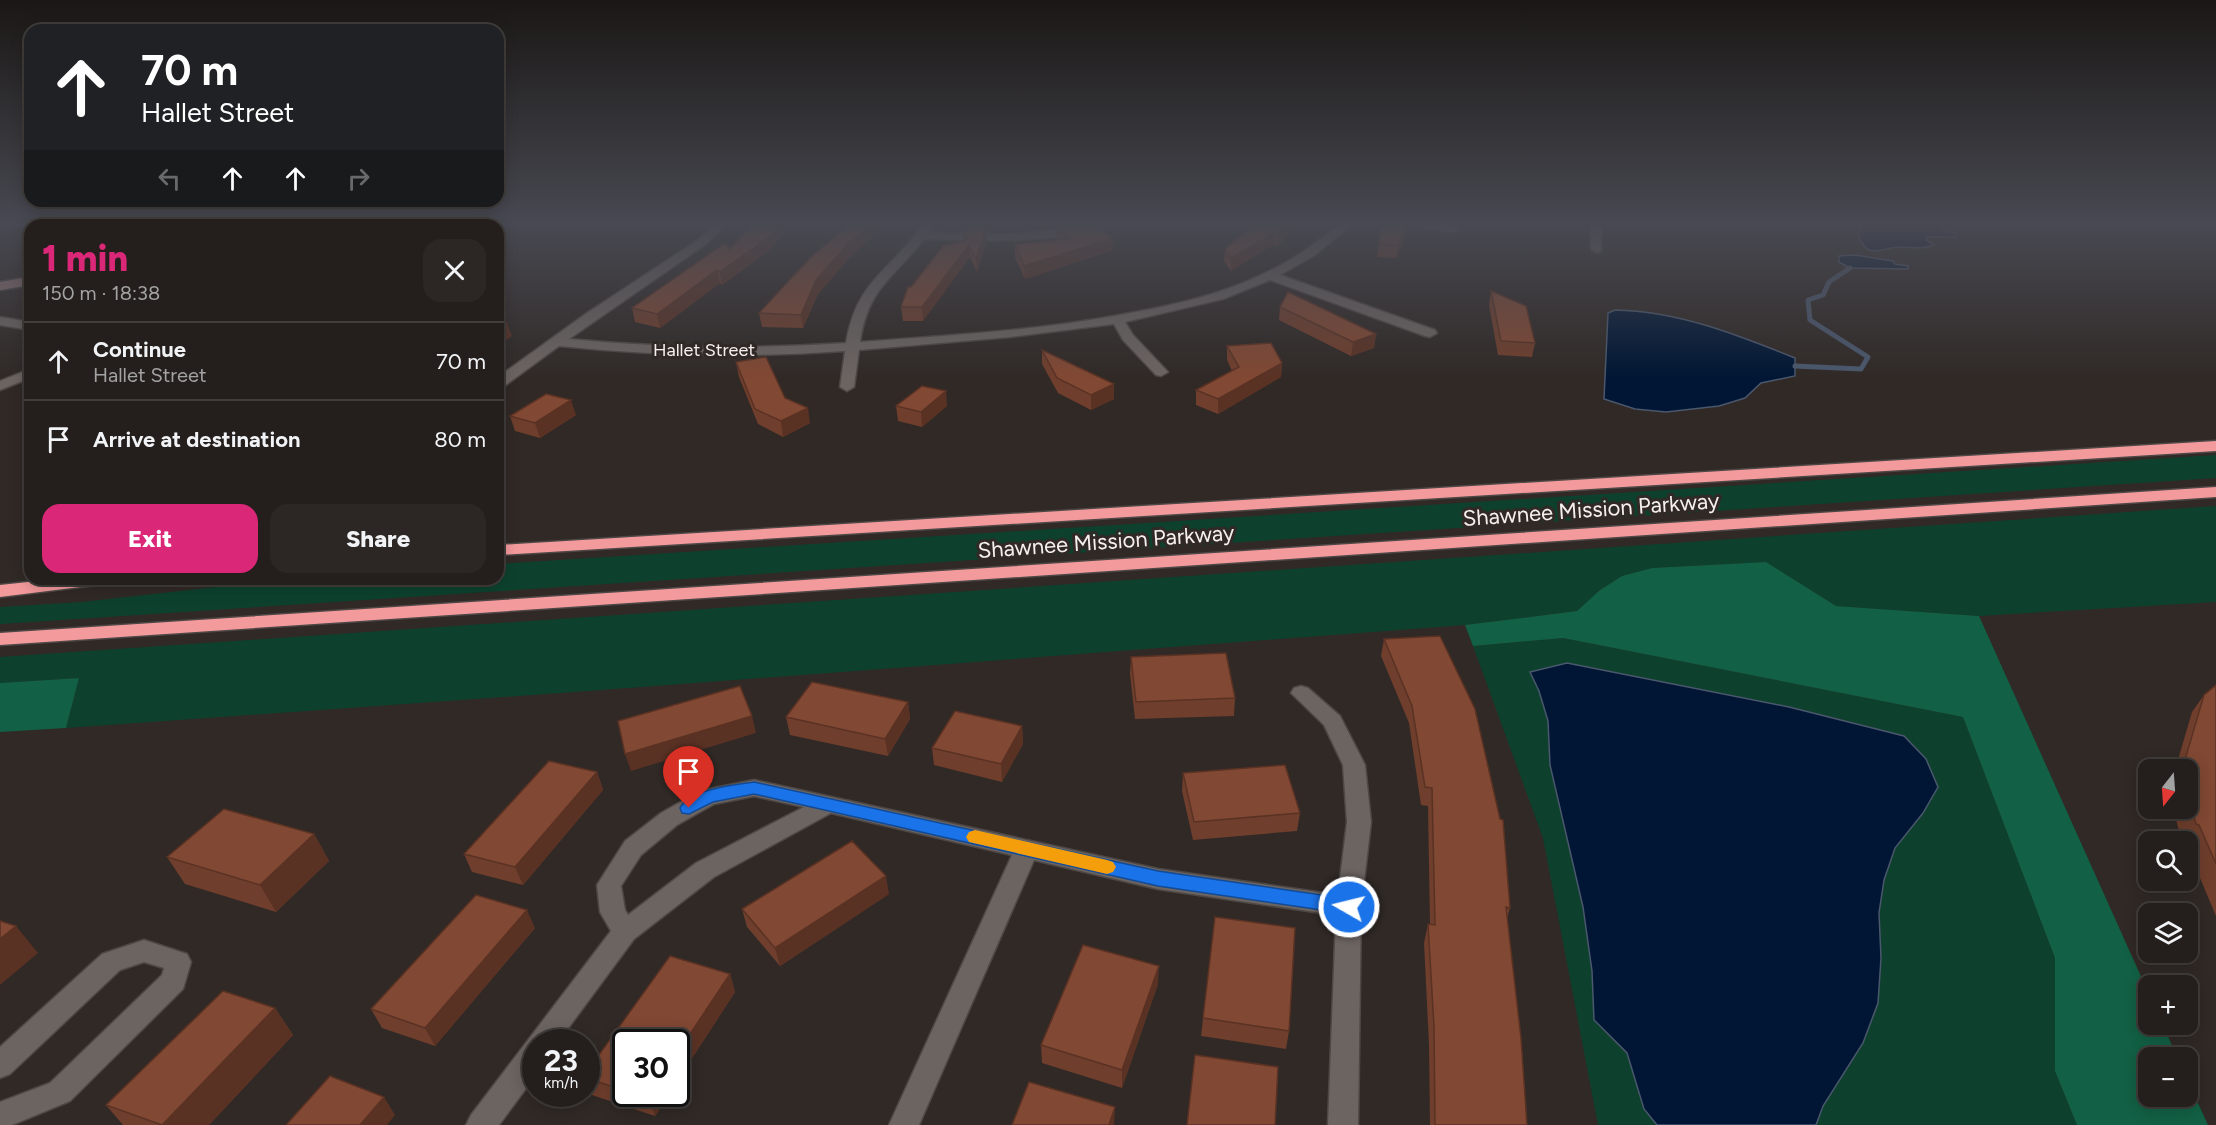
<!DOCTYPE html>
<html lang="en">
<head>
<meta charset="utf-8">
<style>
	body { margin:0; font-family:Figtree,sans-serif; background:#2c2725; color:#f1f3f6; height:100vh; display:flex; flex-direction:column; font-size:22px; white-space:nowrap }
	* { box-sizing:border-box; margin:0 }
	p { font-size:20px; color:#a3a2a3 }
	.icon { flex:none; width:33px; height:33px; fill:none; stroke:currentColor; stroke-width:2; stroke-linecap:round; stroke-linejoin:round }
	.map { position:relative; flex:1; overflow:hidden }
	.side { position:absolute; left:24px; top:219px; width:480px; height:366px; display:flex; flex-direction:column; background:#241f1c; border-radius:18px; box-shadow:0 3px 15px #0003,0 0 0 2px #413d3b }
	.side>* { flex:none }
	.banner { position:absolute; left:24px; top:24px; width:480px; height:183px; border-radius:18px; box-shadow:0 3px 15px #0003,0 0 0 2px #413d3b; background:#202124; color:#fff; overflow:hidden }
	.needle { width:39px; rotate:197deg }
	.controls { position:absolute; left:2138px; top:759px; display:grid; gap:12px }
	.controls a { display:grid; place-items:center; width:60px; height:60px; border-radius:12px; background:#241f1c; box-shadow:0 3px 15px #0003,0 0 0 2px #413d3b; font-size:30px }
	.speed { position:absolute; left:522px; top:1029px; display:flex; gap:12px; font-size:30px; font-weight:700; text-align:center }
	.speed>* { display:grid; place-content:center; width:78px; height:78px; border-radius:50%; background:#241f1c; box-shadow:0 3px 15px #0003,0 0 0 2px #413d3b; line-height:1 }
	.speed small { font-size:15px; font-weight:400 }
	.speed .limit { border:3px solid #111; border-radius:9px; background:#fff; color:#111 }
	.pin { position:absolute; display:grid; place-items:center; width:51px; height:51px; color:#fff; margin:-62px -26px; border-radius:50% 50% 50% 0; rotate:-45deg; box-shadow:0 0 6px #0007 }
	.pin .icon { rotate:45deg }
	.me { position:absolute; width:66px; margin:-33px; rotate:278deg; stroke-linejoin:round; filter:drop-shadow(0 0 4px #0008) }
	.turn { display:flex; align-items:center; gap:21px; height:126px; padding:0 18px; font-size:27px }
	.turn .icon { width:78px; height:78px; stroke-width:2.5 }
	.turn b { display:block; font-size:42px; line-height:51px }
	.lanes { display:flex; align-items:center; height:57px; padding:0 18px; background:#0003; justify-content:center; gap:30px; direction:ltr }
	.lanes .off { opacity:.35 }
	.round { display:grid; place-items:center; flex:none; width:63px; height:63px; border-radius:18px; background:#2c2725 }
	.headline { display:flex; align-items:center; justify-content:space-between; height:102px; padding:0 18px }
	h1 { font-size:36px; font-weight:800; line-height:45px; color:#db2777 }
	.cta { display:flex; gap:12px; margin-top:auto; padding:12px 18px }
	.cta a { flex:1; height:69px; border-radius:18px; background:#db2777; color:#fff; font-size:24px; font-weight:800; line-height:69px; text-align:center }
	.cta a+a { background:#2c2725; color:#f1f3f6 }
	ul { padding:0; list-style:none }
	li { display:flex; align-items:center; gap:18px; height:78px; padding:0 18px; border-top:2px solid #413d3b }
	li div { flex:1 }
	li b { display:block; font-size:22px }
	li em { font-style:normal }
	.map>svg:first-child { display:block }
</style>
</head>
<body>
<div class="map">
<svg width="2216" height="1125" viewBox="0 0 2216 1125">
	<rect width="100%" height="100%" fill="#302926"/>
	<!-- green -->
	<path fill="#0d412e" d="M2216 455V478L0 624V607L82 602 286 579H498V564Z
		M2216 506V602L1979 616 1836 606 1766 562 1652 568 1622 576 1600 590 1577 611 1465 625 588 691 66 728 79 678 0 683V657Z
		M1563 638 1963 717 2055 958V1071L2077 1125H1816L1823 1106 1863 1043 1881 958 1879 913 1884 880 1895 848 1923 813 1840 719 1567 663 1531 672 1539 691 1548 721 1550 765 1583 907 1592 971 1594 1020 1627 1053 1644 1109 1657 1125H1598L1543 838 1473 646Z"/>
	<!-- forest -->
	<path fill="#126045" d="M1766 562 1836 606 1979 616 2148 992V1024L2163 1025 2177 1057 2148 1058V1096H2187V1079L2208 1125H2077L2055 1071V958L1963 717 1563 638 1473 646 1465 625 1577 611 1600 590 1622 576 1652 568Z
		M79 678 66 728 0 732V683Z"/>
	<!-- water -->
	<path fill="#001634" stroke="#4a576c" stroke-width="1.5" d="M1865 222H1948L1956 225 1940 226 1939 229 1957 234 1955 237H1927L1926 240 1934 245C1922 250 1913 247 1901 247 1880 247 1867 262 1858 234Z
		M1855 255 1893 261 1895 264 1908 266V269L1850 268 1839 262V256Z
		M1615 310C1678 311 1738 335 1795 358V376L1761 383 1745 398 1719 406 1666 412 1635 409 1604 399 1608 313Z
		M1567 663 1789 707 1904 736 1926 759 1938 787 1923 813 1895 848 1884 880 1879 913 1881 958 1878 1003 1863 1043 1823 1106 1816 1125H1657L1644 1109 1627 1053 1594 1020 1592 971 1583 907 1550 765 1548 721 1539 691 1530 672Z"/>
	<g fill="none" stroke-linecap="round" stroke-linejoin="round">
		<!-- stream -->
		<path stroke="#4a576c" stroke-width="5" d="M1795 366 1861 369 1868 357 1810 320 1808 300 1823 295 1829 282 1850 268"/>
		<defs>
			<path id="street" d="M717 222H729L706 244 569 339C662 348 753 349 846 343 857 277 893 271 924 222H935L929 232C964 234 1000 235 1036 232 1060 230 1086 220 1110 222 1081 246 963 240 924 239 894 278 868 287 860 342 944 336 1031 331 1114 316 1164 307 1216 297 1263 274 1293 261 1317 242 1343 222H1355L1315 255 1280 275 1435 330 1437 333 1430 337 1425 336 1270 280 1223 299 1125 322 1133 335 1168 372 1161 376 1156 375 1123 340 1114 324 1010 337 859 350 854 387 847 391 840 387 845 351C748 358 656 356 559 346L503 387 498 388V377L587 313 698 240Z
				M1398 222C1413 221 1447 220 1459 229L1453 232 1404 225Z
				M1590 222H1601V251L1597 253 1591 249Z
				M0 317 30 322V330L0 325Z
				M30 369V378L0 390V381Z
				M1301 686 1308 688 1340 716 1365 765 1371 822 1361 907 1358 1125H1328L1336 915 1158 889 1034 860 919 1125H889L1012 855 831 813 714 877 634 939 558 1042H536V1075L499 1125H466L471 1115 611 931 600 912 597 885 625 841 661 813 700 791 754 780 1158 869 1338 895 1347 822 1343 765 1324 725 1291 693 1294 688ZM754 796 804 807 696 863 628 915 625 910 621 886 641 855 677 825 714 804Z
				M144 940 187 954 191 962 183 989 70 1101 12 1125H0V1102L50 1083 162 975 164 968 144 962 120 970 10 1074 0 1078V1047L102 954Z"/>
			<path id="secondary" d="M385 222H412L407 225H379Z
				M30 277V285L0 290V282Z"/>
			<path id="highway" d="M2216 441V451L498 555V545Z
				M2216 487V497L0 645V633Z
				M56 579H113L110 583 104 584 0 597V585Z"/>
		</defs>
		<!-- street casing -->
		<use href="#street" stroke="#4d4745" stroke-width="3"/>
		<!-- secondary casing -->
		<use href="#secondary" stroke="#4d4745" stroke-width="3"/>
		<!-- highway casing -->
		<use href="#highway" stroke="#4d4745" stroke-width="3"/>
		<!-- street -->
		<use href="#street" fill="#6c6461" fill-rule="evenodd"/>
		<!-- secondary -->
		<use href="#secondary" fill="#947473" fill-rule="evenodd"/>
		<!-- highway -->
		<use href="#highway" fill="#f39a9c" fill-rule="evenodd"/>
	</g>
	<!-- wall -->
	<path fill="#6f3e2c" d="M754 222H791V224L771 249 722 285 720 283 660 328 635 322 632 308 730 249Z
		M965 222H993L990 232H986V243L977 272 970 257 923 321H903L901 307 911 287 963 240V230H966Z
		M1035 222H1077L1044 229Z
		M1257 222H1300L1277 247 1274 244 1231 271 1224 261 1225 249Z
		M1409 222H1411L1410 228 1396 258 1377 257 1381 230Z
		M853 223 882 228 850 257 818 294 803 328 762 327 759 313Z
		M1056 227 1113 238V250L1025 279 1015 257V244L1058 240 1057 239Z
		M1491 291 1535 343 1532 357 1498 355 1489 305Z
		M1280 307 1376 334 1374 348 1351 356 1279 320Z
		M1227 346 1282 363 1281 377 1218 414 1196 405V390L1232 371 1227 360Z
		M1042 350 1114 399 1091 410 1058 393 1042 364Z
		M736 362 785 398 810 423 783 437 758 424 739 377Z
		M896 406H947L922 427 898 421Z
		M576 415 540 438 515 431 510 416Z
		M1384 639 1510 908 1507 919 1527 1125H1430L1429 1044 1424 943 1428 924 1430 925 1428 806 1421 805 1409 723 1381 656Z
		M1131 657 1235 698 1234 716 1135 719 1130 674Z
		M2216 685V916L2187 847V842H2182L2173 808H2187V770H2175L2192 712 2204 695Z
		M908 702 910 719 888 756 790 735 786 717Z
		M1022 726 1023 744 1002 782 934 765 932 748Z
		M597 772 603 790 523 885 472 872 464 854Z
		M1183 773 1300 813 1297 831 1193 840 1182 791Z
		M314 834 329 861 276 912 185 884 167 857Z
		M889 894 780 966 747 927 742 909Z
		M535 928 435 1046 382 1028 371 1009Z
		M670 956 730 974 735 992 676 1083V1042H626V1094H670L655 1116 592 1095 586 1083V1073Z
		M1158 984 1122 1088 1042 1063 1041 1045Z
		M275 1008 293 1035 209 1125H123L106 1105Z
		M1203 1018 1289 1031 1286 1049 1201 1036Z"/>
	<!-- shaded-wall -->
	<path fill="#5a3224" d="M781 222H791V224L771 249 722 285 720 272Z
		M874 222H884L882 228 850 257 818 294 803 328 801 315 816 280 848 244Z
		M989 222H993L990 232Z
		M1044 222H1077L1044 229Z
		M1290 222H1300L1277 247 1278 234Z
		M1409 222H1411L1410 228 1396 258 1398 246Z
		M986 230V243L977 272 976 259Z
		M1275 232 1274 244 1231 271V258Z
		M1113 238V250L1025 279 1024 266Z
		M969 245 970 257 923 321 922 307Z
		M717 270 720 283 660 328 657 314Z
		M507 323 512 336 498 346V329Z
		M1376 334 1374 348 1351 356 1353 342Z
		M1282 363 1281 377 1218 414V399Z
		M1114 384V399L1091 410V395Z
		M946 391 947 406 922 427 921 412Z
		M571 400 576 415 540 438 535 423Z
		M808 408 810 423 783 437 781 421Z
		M908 702 910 719 888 756 885 739Z
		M752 716 756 733 631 771 625 754Z
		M1022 726 1023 744 1002 782 1001 764Z
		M597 772 603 790 523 885 515 867Z
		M314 834 329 861 276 912 260 885Z
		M886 876 889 894 780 966 775 948Z
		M527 910 535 928 435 1046 425 1028Z
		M16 926 38 953 0 985V939Z
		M1159 966 1158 984 1122 1088V1070Z
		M730 974 735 992 676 1083V1055Z
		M275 1008 293 1035 209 1125H162Z
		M651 1094H670L655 1116 648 1098Z
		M384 1097 395 1115 387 1125H360Z
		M1115 1107 1114 1125H1109Z"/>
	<!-- building -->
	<path fill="#814833" stroke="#5a3224" stroke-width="1.5" d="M754 222H781L769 237 720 272 717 270 657 314 632 308 725 243 730 249Z
		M852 222 853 223 854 222H874L848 244 816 280 801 315 759 313 810 258Z
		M1086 222H1092L1113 238 1024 266 1015 244 1071 239 1056 227Z
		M1257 222H1290L1278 234 1275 232 1231 258 1225 249Z
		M1385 222H1409L1398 246 1379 244 1381 230Z
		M963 230H986L976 259 969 245 922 307H901L908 287H911L943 246 967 240Z
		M1491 291 1526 306 1535 343 1501 341Z
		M1288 292 1376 334 1353 342 1280 307Z
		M498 321 507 323 498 329Z
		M1271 343 1282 363 1218 399 1196 390 1239 367 1227 346Z
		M1042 350 1114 384 1091 395 1057 378Z
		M766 357 785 398 808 408 781 421 755 409 736 362Z
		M922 386 946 391 921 412 896 406Z
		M546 394 571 400 535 423 510 416Z
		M1440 636 1475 709 1500 819 1503 820 1510 908 1506 907 1521 1038 1527 1125H1435L1434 1026 1428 924 1435 925 1432 788 1425 787 1412 706 1384 639Z
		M1226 653 1235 698 1136 702 1131 657Z
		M812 682 908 702 885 739 786 717Z
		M2216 685V864L2199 825 2196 824 2187 793V770H2182L2204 695Z
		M740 686 752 716 625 754 618 721Z
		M955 711 1022 726 1001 764 932 748Z
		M549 761 597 772 515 867 464 854Z
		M1285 765 1300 813 1194 822 1183 773Z
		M224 809 314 834 260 885 167 857Z
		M852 841 886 876 775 948 742 909Z
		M476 895 527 910 425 1028 371 1009Z
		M1215 917 1295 928 1289 1031 1203 1018Z
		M0 921 16 926 0 939Z
		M1083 945 1159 966 1122 1070 1041 1045Z
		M670 956 730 974 676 1055V1042H626V1091L586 1078V1073Z
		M223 991 275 1008 162 1125 106 1105Z
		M1195 1055 1278 1067 1275 1125H1187Z
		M330 1076 384 1097 360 1125H286Z
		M1029 1082 1115 1107 1109 1125H1012Z
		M634 1094H651L648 1098Z"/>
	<!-- sky -->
	<linearGradient id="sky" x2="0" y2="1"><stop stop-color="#1a1715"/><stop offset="0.59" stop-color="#484952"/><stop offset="1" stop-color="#484952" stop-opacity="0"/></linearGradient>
	<rect width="2216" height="379" fill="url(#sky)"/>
	<!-- route -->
	<path fill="#1a73e8" stroke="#114b97" stroke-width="1.5" d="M754 782 1158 871 1349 899 1356 901 1359 907 1356 912 1349 914 1158 886 754 794 713 802 689 814 682 813 680 808C690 789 734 785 754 782Z"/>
	<!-- slow -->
	<path fill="#f59e0b" d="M975 830 1107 860 1113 862 1116 867 1113 872 1107 874 969 842 966 837 969 832Z"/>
	<g text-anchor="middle" stroke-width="6" stroke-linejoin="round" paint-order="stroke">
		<!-- far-street labels -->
		<g font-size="18" fill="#f5f0ef" stroke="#302926">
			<text x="704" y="356">Hallet Street</text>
		</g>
		<!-- street labels -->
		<g font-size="22" fill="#f5f0ef" stroke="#302926">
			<text transform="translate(1591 509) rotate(-4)" y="8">Shawnee Mission Parkway</text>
			<text transform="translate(1106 541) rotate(-4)" y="8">Shawnee Mission Parkway</text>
		</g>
	</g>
</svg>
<div class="controls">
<a><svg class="needle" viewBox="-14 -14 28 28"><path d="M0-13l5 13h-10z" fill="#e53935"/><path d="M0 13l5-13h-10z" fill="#a3a2a3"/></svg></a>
<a><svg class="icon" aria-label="search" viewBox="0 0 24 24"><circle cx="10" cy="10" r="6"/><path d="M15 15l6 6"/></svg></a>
<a><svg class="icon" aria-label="layers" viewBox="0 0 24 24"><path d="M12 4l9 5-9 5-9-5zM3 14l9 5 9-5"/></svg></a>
<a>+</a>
<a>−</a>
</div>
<div class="speed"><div>23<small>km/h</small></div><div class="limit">30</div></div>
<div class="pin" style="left:689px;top:808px;background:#d93025"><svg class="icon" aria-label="arrive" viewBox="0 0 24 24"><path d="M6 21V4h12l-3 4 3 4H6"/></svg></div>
<svg class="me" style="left:1349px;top:907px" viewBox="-20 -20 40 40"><circle r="17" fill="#1a73e8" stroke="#fff" stroke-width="3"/><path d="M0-11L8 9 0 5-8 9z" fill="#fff"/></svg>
<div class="banner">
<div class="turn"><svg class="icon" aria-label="ahead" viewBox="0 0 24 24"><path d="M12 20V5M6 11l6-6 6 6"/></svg><div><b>70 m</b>Hallet Street</div></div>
<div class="lanes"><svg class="icon off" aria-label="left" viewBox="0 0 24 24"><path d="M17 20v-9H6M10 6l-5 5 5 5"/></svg><svg class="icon" aria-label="ahead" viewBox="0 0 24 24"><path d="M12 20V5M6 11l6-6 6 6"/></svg><svg class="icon" aria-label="ahead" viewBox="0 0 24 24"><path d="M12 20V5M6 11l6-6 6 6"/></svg><svg class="icon off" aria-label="right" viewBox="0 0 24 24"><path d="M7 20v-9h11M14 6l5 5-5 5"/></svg></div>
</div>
<section class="side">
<div class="headline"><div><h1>1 min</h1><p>150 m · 18:38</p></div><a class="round"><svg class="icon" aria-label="close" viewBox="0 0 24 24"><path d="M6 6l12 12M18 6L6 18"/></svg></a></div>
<ul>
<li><svg class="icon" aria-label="ahead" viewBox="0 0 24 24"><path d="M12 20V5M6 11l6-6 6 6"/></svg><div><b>Continue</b><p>Hallet Street</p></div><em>70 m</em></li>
<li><svg class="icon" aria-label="arrive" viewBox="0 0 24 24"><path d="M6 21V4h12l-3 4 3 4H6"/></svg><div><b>Arrive at destination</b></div><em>80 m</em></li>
</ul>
<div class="cta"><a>Exit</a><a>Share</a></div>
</section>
</div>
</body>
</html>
